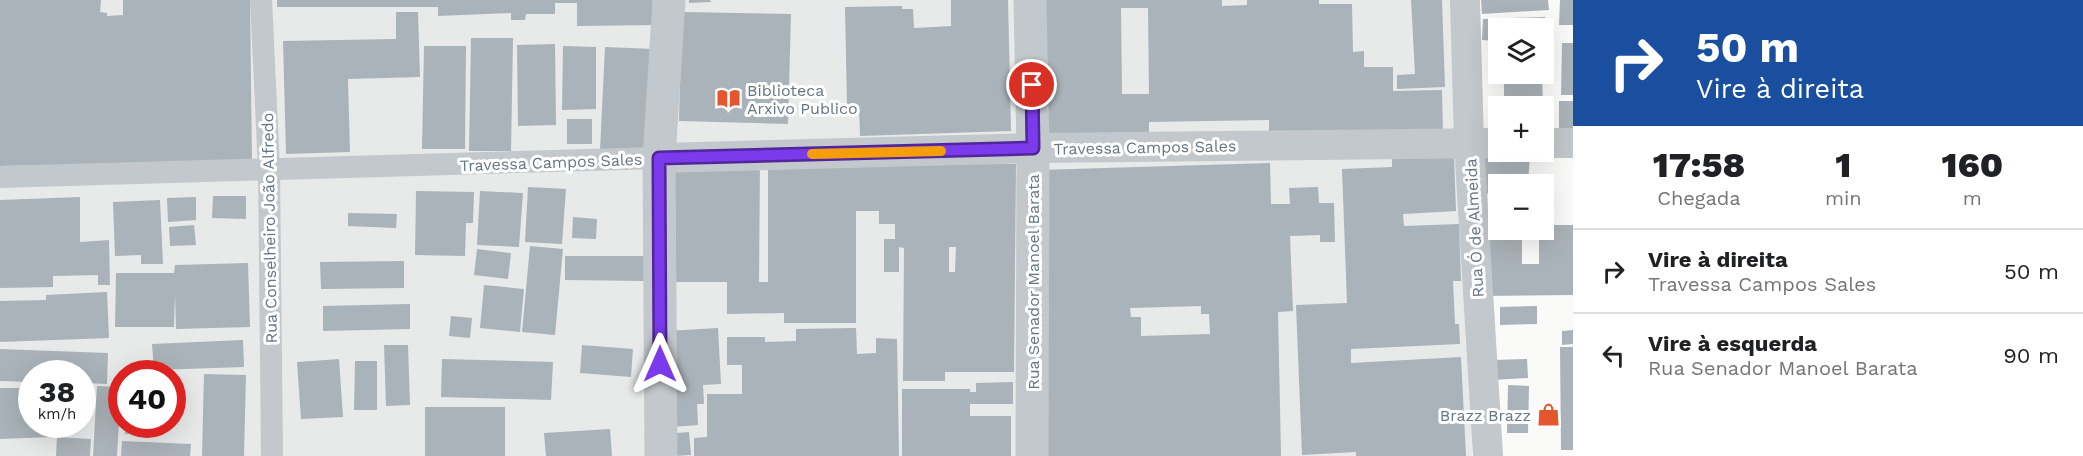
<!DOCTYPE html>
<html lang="pt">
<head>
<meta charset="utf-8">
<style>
	body { margin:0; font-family:"Work Sans",sans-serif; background:#f2f2f2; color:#202124; height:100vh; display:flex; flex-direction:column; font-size:22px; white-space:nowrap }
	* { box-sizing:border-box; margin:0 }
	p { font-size:20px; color:#757577 }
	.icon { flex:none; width:33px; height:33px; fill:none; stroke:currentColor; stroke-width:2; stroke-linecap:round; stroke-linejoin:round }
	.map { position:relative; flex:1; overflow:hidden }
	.side { display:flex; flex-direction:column; background:#fff; width:510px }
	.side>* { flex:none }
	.guide { background:#1a4fa0; color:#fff; overflow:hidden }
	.controls { position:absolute; left:1488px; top:18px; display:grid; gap:12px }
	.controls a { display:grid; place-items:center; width:66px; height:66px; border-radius:0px; background:#fff; box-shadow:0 6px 24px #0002; font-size:30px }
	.speed { position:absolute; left:18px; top:360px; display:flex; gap:12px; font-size:30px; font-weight:700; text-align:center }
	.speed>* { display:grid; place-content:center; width:78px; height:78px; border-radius:50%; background:#fff; box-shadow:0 6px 24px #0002; line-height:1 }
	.speed small { font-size:15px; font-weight:400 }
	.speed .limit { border:9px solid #d22; background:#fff; color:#111 }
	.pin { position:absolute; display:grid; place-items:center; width:51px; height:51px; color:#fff; margin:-26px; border:3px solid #fff; border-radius:50%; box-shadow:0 2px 6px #0007 }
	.me { position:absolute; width:66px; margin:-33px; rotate:0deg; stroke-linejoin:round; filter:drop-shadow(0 0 4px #0008) }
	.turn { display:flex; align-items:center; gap:21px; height:126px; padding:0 24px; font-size:27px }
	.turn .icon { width:78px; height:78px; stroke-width:2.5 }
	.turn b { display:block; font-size:42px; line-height:51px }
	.eta { display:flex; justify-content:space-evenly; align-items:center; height:102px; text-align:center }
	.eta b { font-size:36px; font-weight:800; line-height:42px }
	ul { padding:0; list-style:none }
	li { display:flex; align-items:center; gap:18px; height:84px; padding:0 24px; border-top:2px solid #e0e0e0 }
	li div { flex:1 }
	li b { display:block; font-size:22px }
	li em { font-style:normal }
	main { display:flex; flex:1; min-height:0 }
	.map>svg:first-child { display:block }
</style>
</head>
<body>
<main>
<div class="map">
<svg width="1573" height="456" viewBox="0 0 1573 456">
	<rect width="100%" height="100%" fill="#fafaf8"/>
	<!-- built -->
	<path fill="#e8e9e9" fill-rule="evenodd" d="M0 0H1465L1469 143 1472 456H0ZM32 374H82V424H32ZM122 374H172V424H122Z"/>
	<!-- building -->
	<path fill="#aab3b9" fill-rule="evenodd" d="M0 0H101L100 12 107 13V16L123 15V0H250L252 162 0 166Z
		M277 0H655L656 25 577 26V3H555V14H526L525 20H511V13L438 16V7H277Z
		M689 0H710L711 2 689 3Z
		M951 0H1008L1011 131 860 136 859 105 847 106 845 7 902 6V9H913L914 28 951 26Z
		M1032 0H1222V6L1247 5V0H1319V4H1352L1353 52 1364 51V67H1393V91L1442 90 1443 134 1269 137V120L1149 122V138L1034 140ZM1121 8H1148L1149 94H1122Z
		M1411 0H1442L1445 87 1397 89V75L1415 74Z
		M1481 0H1548L1549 10 1482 14Z
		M1560 0H1573V25H1559Z
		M396 12H418L420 77 348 79 350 152 286 154 283 41 396 39Z
		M682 12 791 14 788 124 679 121Z
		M1545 17 1546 40H1544V28H1498V41L1482 40 1483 19Z
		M471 38H513L511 151H469Z
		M1562 43H1573V95H1561Z
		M555 44 556 125 518 126 517 45Z
		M424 46H466L465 149H422Z
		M563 46 596 47V109L562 110Z
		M605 47 654 49 650 152 600 150Z
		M1504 74H1542L1543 106H1504Z
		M1559 101H1573V128H1559Z
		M567 119H592V144H567Z
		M1483 153 1530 155 1528 184H1498V194L1480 193Z
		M1454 156 1456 211 1403 214 1404 226 1459 224 1461 281H1453L1455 324H1459L1460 344 1351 349V363L1461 357 1466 456H1356V452L1302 455 1296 305 1347 303 1342 169 1392 167V159Z
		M664 159 760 160 759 282H768V165L1016 164 1014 372H945V381H903L904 248 899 247V272H884V239H895V224H879V211H856V323H784V313L727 314V282H664ZM949 247H956L955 272H949Z
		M1270 163 1271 204H1290L1289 188 1318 187 1319 203H1334L1335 242H1320V235L1290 236 1293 311 1278 312 1281 456H1046L1039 170ZM1201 306V314H1209L1210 334 1141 336V317H1131L1130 308Z
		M528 187 566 189 562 244 525 242Z
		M416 191 474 192 473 223H466L465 256 415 255Z
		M480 191 523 193 519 247 477 245Z
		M213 196H246V219L212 218Z
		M80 197V242L109 240 110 285H98V275L53 276V287L0 288V200Z
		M196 197V220L168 222 167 198Z
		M160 200 163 264H141V255L115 256 113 202Z
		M348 213 397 214 396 228 348 226Z
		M573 217 597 219 596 239 572 238Z
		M194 225 196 245 170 246 169 227Z
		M1544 225H1573V295L1483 296V233H1522V264H1539V230H1544Z
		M530 246 563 249 555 335 522 332Z
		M477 249 511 253 508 279 474 275Z
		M565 256H644V281L565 280Z
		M404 261V288L321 289 320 262Z
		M248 263 250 327 176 329 175 293 174 327H115L116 273H174L175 265Z
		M484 285 524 289 520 332 480 328Z
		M107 292 109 338 0 342V301L46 300V295Z
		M410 304V329L323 331V306Z
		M1537 306V324L1500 325V307Z
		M451 316 472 318 470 338 449 336Z
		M718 328 721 384 703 385 704 404H697L698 425 671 427 666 331Z
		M856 328 857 354 876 353V338L897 339 899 456H694V438L707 437V394H742V365H727V337H765V342L796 341V329Z
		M1573 330V344L1562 345V331Z
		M243 340 244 367 154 370 152 344Z
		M384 345H408L410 405 386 406Z
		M582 345 633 349 631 377 580 373Z
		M1560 347H1573V450H1561Z
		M0 349 108 353 107 384 82 383V374H32V382L0 381Z
		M339 359 343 417 301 419 297 362Z
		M442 359 553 362 551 400 441 397Z
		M1527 359 1528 378 1493 380V360Z
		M355 361H377V410H354Z
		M204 374 246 375 244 456H202Z
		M1013 382V404H970V416H1011V456H902V389H970V392H976V383Z
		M1508 385 1529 386 1528 433H1507Z
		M97 386 121 387 117 456H93Z
		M0 388H32V424H56L53 437 0 439Z
		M425 407H505V456H425Z
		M126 424H156L155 435 125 434Z
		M610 429 612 456H546L544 433Z
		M689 432 691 455 674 456 665 434Z
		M57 437 91 439 90 456H56Z
		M122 441 191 444 190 456H121Z"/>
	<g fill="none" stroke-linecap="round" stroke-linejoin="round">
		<!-- pedestrian -->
		<path stroke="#c3c8cc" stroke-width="22" d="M261 0 269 169 272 456
			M0 177 659 158"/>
		<!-- minor -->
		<path stroke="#c3c8cc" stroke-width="30" d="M1465 0 1469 143 1488 456
			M1544 143H1573
			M659 158 1033 148 1498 143"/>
		<!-- tertiary -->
		<path stroke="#c3c8cc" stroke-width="33" d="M1030 0 1033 148 1032 456
			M661 456 659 158 669 0"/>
	</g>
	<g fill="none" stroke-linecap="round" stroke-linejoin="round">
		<defs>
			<path id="route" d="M660 364 659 158 1033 148 1032 85"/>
		</defs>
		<!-- route casing -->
		<use href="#route" stroke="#51269a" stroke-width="15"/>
		<!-- route -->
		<use href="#route" stroke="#7c3aed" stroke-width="10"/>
		<!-- slow -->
		<path stroke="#f59e0b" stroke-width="10" d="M812 154 941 151"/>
	</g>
	<!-- icons -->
	<defs>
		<symbol id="library-bare" viewBox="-9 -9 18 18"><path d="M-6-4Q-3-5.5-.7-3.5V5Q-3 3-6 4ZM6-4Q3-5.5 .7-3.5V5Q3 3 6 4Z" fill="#e4572e" stroke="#fff" stroke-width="2.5" paint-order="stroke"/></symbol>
		<symbol id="shop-bare" viewBox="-9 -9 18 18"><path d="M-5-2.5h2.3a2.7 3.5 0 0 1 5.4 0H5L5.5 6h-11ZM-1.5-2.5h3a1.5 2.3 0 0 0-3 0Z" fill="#e4572e" stroke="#fff" stroke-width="2.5" paint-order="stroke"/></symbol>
	</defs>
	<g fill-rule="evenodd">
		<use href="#library-bare" x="712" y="82" width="33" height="33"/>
		<use href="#shop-bare" x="1532" y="398" width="33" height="33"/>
	</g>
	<g text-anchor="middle" stroke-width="6" stroke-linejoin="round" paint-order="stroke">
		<!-- poi labels -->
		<g font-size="16" fill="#657683" stroke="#fff" text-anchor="start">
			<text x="747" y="96">Biblioteca<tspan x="747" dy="18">Arxivo Publico</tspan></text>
			<text x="1531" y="421" text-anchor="end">Brazz Brazz</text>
		</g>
		<!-- street labels -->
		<g font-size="16" fill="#657683" stroke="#fff">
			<text transform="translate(1145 147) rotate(-1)" y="6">Travessa Campos Sales</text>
			<text transform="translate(551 162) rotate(-2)" y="6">Travessa Campos Sales</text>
			<text transform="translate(269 228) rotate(-91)" y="6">Rua Conselheiro João Alfredo</text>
			<text transform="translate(1474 228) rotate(-93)" y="6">Rua Ó de Almeida</text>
			<text transform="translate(1033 282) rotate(-90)" y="6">Rua Senador Manoel Barata</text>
		</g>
	</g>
</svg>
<div class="controls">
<a><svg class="icon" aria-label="layers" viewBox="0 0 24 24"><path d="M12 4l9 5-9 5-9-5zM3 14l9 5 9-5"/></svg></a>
<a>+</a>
<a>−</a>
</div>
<div class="speed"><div>38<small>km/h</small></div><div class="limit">40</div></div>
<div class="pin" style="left:1032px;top:85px;background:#d93025"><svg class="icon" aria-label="arrive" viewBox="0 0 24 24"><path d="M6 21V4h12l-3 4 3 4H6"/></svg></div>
<svg class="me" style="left:660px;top:364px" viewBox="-20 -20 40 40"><path d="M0-17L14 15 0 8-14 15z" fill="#7c3aed" stroke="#fff" stroke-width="4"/></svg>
</div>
<section class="side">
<div class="guide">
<div class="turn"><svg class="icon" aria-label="right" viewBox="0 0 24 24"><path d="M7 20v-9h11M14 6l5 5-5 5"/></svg><div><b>50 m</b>Vire à direita</div></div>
</div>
<div class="eta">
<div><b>17:58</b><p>Chegada</p></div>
<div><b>1</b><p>min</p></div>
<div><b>160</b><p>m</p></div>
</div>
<ul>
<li><svg class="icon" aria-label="right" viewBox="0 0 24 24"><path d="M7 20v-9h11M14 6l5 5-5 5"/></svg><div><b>Vire à direita</b><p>Travessa Campos Sales</p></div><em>50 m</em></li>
<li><svg class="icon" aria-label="left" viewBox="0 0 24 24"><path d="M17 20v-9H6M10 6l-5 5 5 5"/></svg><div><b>Vire à esquerda</b><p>Rua Senador Manoel Barata</p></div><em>90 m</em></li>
</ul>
</section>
</main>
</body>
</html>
